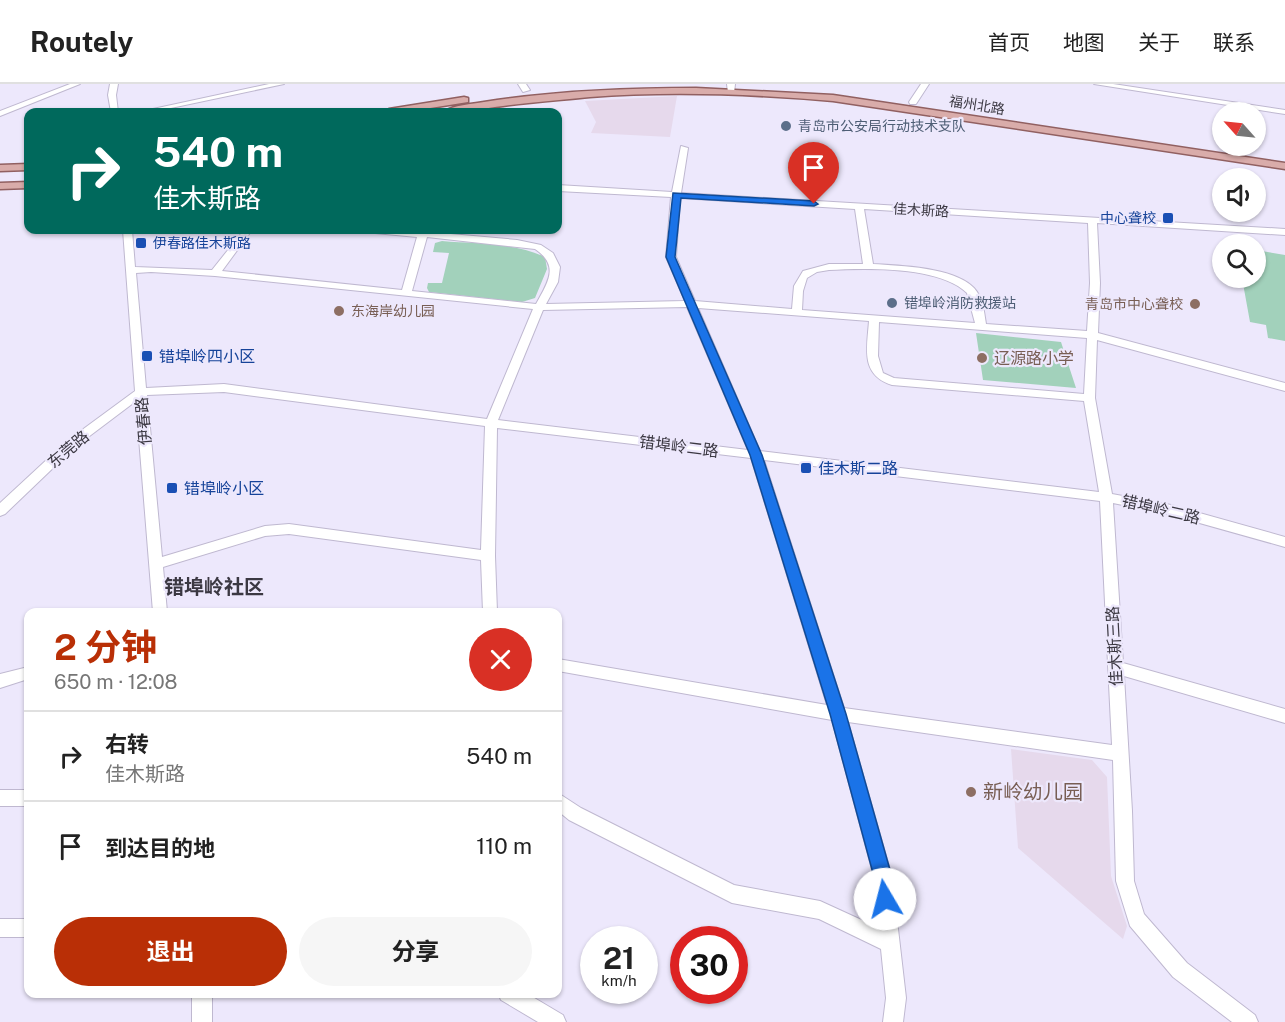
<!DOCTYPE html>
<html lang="zh">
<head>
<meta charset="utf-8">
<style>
	body { margin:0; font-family:"Public Sans","Noto Sans SC",sans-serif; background:#f6f6f6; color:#222; height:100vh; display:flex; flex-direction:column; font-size:22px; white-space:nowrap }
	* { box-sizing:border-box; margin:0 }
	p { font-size:20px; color:#767676 }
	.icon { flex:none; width:33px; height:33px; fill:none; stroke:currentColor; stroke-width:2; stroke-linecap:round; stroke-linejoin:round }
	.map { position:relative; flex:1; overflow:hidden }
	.panel { position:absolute; left:24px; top:524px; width:538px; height:390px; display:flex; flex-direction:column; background:#fff; border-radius:12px; box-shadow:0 2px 4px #0004 }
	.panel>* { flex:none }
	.guide { position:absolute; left:24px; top:24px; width:538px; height:126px; border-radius:12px; box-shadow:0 2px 4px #0004; background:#00695c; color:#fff; overflow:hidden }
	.needle { width:39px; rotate:297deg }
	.fabs { position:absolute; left:1212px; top:18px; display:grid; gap:12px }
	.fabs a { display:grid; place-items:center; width:54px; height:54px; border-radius:50%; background:#fff; box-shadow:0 2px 4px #0004; font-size:30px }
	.speed { position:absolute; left:580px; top:842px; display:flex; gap:12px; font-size:30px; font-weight:700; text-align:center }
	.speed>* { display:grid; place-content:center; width:78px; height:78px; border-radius:50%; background:#fff; box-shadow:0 2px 4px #0004; line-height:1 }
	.speed small { font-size:15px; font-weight:400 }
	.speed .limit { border:9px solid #d22; background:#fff; color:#111 }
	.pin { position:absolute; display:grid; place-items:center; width:51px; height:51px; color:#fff; margin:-62px -26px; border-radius:50% 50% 50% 0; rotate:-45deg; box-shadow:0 0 6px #0007 }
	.pin .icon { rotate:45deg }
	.me { position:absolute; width:66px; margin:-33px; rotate:352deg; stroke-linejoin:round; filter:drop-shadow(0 0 4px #0008) }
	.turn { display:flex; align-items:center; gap:21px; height:126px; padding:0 30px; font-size:27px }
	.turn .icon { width:78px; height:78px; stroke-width:2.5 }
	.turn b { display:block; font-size:42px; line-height:51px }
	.round { display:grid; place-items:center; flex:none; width:63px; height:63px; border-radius:32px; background:#f6f6f6 }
	.headline { display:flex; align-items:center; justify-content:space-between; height:102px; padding:0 30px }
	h1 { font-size:36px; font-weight:700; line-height:45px; color:#b92f06 }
	.cta { display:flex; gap:12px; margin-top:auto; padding:12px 30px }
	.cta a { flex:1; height:69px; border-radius:36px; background:#b92f06; color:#fff; font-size:24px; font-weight:700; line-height:69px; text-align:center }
	.cta a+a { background:#f6f6f6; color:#222 }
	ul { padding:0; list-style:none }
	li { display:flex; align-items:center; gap:18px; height:90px; padding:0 30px; border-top:2px solid #e0e0e0 }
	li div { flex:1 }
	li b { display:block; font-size:22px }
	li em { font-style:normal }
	header { display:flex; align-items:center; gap:36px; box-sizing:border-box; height:84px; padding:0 30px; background:#fff; border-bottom:2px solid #e0e0e0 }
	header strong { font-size:28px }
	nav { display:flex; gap:33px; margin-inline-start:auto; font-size:21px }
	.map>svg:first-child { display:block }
</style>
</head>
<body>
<header>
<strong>Routely</strong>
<nav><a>首页</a><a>地图</a><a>关于</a><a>联系</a></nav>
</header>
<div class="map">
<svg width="1285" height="938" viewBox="0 0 1285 938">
	<rect width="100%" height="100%" fill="#ede8fc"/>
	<!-- commercial -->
	<path fill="#e6d9ec" d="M677 12 670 53 591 49 596 38 585 17Z
		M1011 665 1092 676 1107 693 1111 792 1127 842 1123 855 1018 764Z"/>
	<!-- green -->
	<path fill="#a2d1bb" d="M442 157C476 160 513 158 545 173L547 185 535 214 522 218 429 208 427 204 428 199H442L449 169 433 168 435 159Z
		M1256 166 1285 171V257L1268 254 1266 241 1250 238 1242 194H1256Z
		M976 249 1061 258 1076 304 983 296Z"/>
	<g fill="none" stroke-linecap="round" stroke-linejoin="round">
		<defs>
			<path id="minor" d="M70 0H80L0 32V27Z
				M110 0H118L116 11 118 28H111L108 11Z
				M269 0H284L152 28H139Z
				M518 0H526L530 6 523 8Z
				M727 0H735L734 9H728Z
				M921 0H929L916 20H910L909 18Z
				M1094 0H1113L1285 26V30Z
				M681 62 688 64 681 109 1285 145V151L1097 139 1100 199 1098 249 1285 299V307L1097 256 1095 314 1112 410 1171 421 1285 453V463L1171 431 1113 419 1123 579 1285 625V639L1124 592 1132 727 1134 797 1144 830 1187 879 1255 931 1258 938H1232L1173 893 1130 842 1116 797 1113 676 848 638 892 793 906 914 903 938H883L886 914 881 865 819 835 732 819 569 736 558 727V709L581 724 734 801 820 817 879 844 874 793 832 636 558 587V575L827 621 751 374 497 344 495 472 497 528H483L481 476 289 450 265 452 163 483 167 528H153L136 317 75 363 5 430 0 432V419L67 357 135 307 123 146H132L135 183 212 186 244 146H252L222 187 402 206 417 153 375 149 371 146 419 147 428 146V148L517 156 541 161 553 169 560 183 558 198 546 220 685 217 666 173 671 113 558 107V101L672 108ZM680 114 855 125 863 180H829L803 187 794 202 792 225 695 217 676 173ZM864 125 1088 139 1090 199 1087 247 986 240C984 227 983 214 974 204 954 183 901 182 873 180ZM427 153 535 165C560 182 548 198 536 220L412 207ZM829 186C865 184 940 182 967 209L975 239 802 226 803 207 807 194 817 188ZM151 188 215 192 533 225 487 335 224 300 146 304 136 189ZM687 223 748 366 498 336 543 226ZM698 224 869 237C867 264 860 291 892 301L1084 317 1099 408 760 367ZM879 238 1087 254 1084 310 894 294 883 289 878 272ZM224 308 485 342 481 466 289 440 265 442 162 473 147 311ZM764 376 1100 417 1112 661 844 624Z
				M28 583V595L0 604V590Z
				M0 706H28V722H0Z
				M0 835H28V853H0Z
				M192 909H212V938H192Z
				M498 909H526L563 931 566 938H538L501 916Z"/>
			<path id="major" d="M696 4 833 11 1285 79V85L833 17C752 10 671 7 590 13 561 16 532 18 503 22 483 24 463 30 444 28 453 21 472 20 484 18 554 7 625 4 696 4Z
				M464 13 468 14V18L405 28H384L389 25Z
				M28 80V86L0 87V81Z
				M28 98V104L0 105V99Z"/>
		</defs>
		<!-- minor casing -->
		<use href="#minor" stroke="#bfb8d0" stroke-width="2"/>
		<!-- major casing -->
		<use href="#major" stroke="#916061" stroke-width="3"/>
		<!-- minor -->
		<use href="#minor" fill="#fff" fill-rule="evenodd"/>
		<!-- major -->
		<use href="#major" fill="#d9acaa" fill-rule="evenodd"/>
	</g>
	<!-- route -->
	<path fill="#1a73e8" stroke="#114b97" stroke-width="1.5" d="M673 109 814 117 818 120 814 122 681 114 675 173 762 371 846 630 892 793 894 815 892 821 885 824 879 821 874 793 830 630 750 371 666 173Z"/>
	<!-- markers -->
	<g fill="#5c6f8a" stroke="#ede8fc" stroke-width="2">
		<circle cx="786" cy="42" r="6"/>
		<circle cx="892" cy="219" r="6"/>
	</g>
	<g fill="#1a4fb4" stroke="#ede8fc" stroke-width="2">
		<rect x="1162" y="128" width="12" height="12" rx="3"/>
		<rect x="135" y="153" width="12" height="12" rx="3"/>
		<rect x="141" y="266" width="12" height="12" rx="3"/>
		<rect x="800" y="378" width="12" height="12" rx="3"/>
		<rect x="166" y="398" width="12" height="12" rx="3"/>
	</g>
	<g fill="#8d6e63" stroke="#ede8fc" stroke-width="2">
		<circle cx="1195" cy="220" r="6"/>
		<circle cx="339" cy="227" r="6"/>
		<circle cx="982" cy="274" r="6"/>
		<circle cx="971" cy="708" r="6"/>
	</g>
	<g text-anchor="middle" stroke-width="4.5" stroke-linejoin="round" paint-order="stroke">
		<!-- far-street labels -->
		<g font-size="14" fill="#3b3842" stroke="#ede8fc">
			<text transform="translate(977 21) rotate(9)" y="5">福州北路</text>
			<text transform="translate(921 126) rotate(3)" y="5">佳木斯路</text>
		</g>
		<!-- far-service labels -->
		<g font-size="14" fill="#4e5e75" stroke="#ede8fc" text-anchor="start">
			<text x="798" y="47">青岛市公安局行动技术支队</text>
			<text x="904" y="224">错埠岭消防救援站</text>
		</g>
		<!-- far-transit labels -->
		<g font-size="14" fill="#164399" stroke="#ede8fc" text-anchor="end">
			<text x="1156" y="139">中心聋校</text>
			<text x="153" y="164" text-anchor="start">伊春路佳木斯路</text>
		</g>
		<!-- far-education labels -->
		<g font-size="14" fill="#785e54" stroke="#ede8fc" text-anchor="end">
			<text x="1183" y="225">青岛市中心聋校</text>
			<text x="351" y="232" text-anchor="start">东海岸幼儿园</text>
		</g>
		<!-- transit labels -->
		<g font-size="16" fill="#164399" stroke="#ede8fc" text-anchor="start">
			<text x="159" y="278">错埠岭四小区</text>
			<text x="818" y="390">佳木斯二路</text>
			<text x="184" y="410">错埠岭小区</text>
		</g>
		<!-- education labels -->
		<g font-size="16" fill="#785e54" stroke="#ede8fc" text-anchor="start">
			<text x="994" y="280">辽源路小学</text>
		</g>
		<!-- street labels -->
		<g font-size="16" fill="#3b3842" stroke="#ede8fc">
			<text transform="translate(143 337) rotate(-95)" y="6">伊春路</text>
			<text transform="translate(679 362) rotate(7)" y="6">错埠岭二路</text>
			<text transform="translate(68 365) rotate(-40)" y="6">东莞路</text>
			<text transform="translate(1161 425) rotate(13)" y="6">错埠岭二路</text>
			<text transform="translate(1114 562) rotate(-93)" y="6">佳木斯三路</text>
		</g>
		<!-- quarter labels -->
		<g font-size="20" font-weight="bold" fill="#3b3842" stroke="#ede8fc">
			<text x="214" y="510">错埠岭社区</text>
		</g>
		<!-- near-education labels -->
		<g font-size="20" fill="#785e54" stroke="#ede8fc" text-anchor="start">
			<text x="983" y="715">新岭幼儿园</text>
		</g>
	</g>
</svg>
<div class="fabs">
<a><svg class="needle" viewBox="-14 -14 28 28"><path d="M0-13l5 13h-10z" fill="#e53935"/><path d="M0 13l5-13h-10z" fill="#767676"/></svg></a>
<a><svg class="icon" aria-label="sound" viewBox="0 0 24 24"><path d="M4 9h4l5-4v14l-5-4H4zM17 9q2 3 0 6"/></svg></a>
<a><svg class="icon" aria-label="search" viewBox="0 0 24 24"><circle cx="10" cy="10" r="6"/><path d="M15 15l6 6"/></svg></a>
</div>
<div class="speed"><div>21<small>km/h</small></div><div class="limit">30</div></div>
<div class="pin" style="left:814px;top:120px;background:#d93025"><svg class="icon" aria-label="arrive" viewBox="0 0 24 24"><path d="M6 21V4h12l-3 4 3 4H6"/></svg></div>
<svg class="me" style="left:885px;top:815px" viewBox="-20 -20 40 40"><circle r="19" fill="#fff"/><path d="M0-13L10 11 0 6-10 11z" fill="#1a73e8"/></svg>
<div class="guide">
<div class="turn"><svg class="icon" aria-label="right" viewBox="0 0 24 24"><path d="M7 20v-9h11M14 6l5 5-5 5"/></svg><div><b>540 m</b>佳木斯路</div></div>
</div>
<section class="panel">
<div class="headline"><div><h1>2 分钟</h1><p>650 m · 12:08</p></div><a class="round" style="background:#d93025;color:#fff"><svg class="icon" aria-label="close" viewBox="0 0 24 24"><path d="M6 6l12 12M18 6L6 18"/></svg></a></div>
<ul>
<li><svg class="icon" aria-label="right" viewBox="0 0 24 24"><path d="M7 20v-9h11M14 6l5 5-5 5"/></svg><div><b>右转</b><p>佳木斯路</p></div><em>540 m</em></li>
<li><svg class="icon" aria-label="arrive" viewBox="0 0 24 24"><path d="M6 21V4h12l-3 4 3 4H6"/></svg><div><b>到达目的地</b></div><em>110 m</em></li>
</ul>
<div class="cta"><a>退出</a><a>分享</a></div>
</section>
</div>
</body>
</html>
